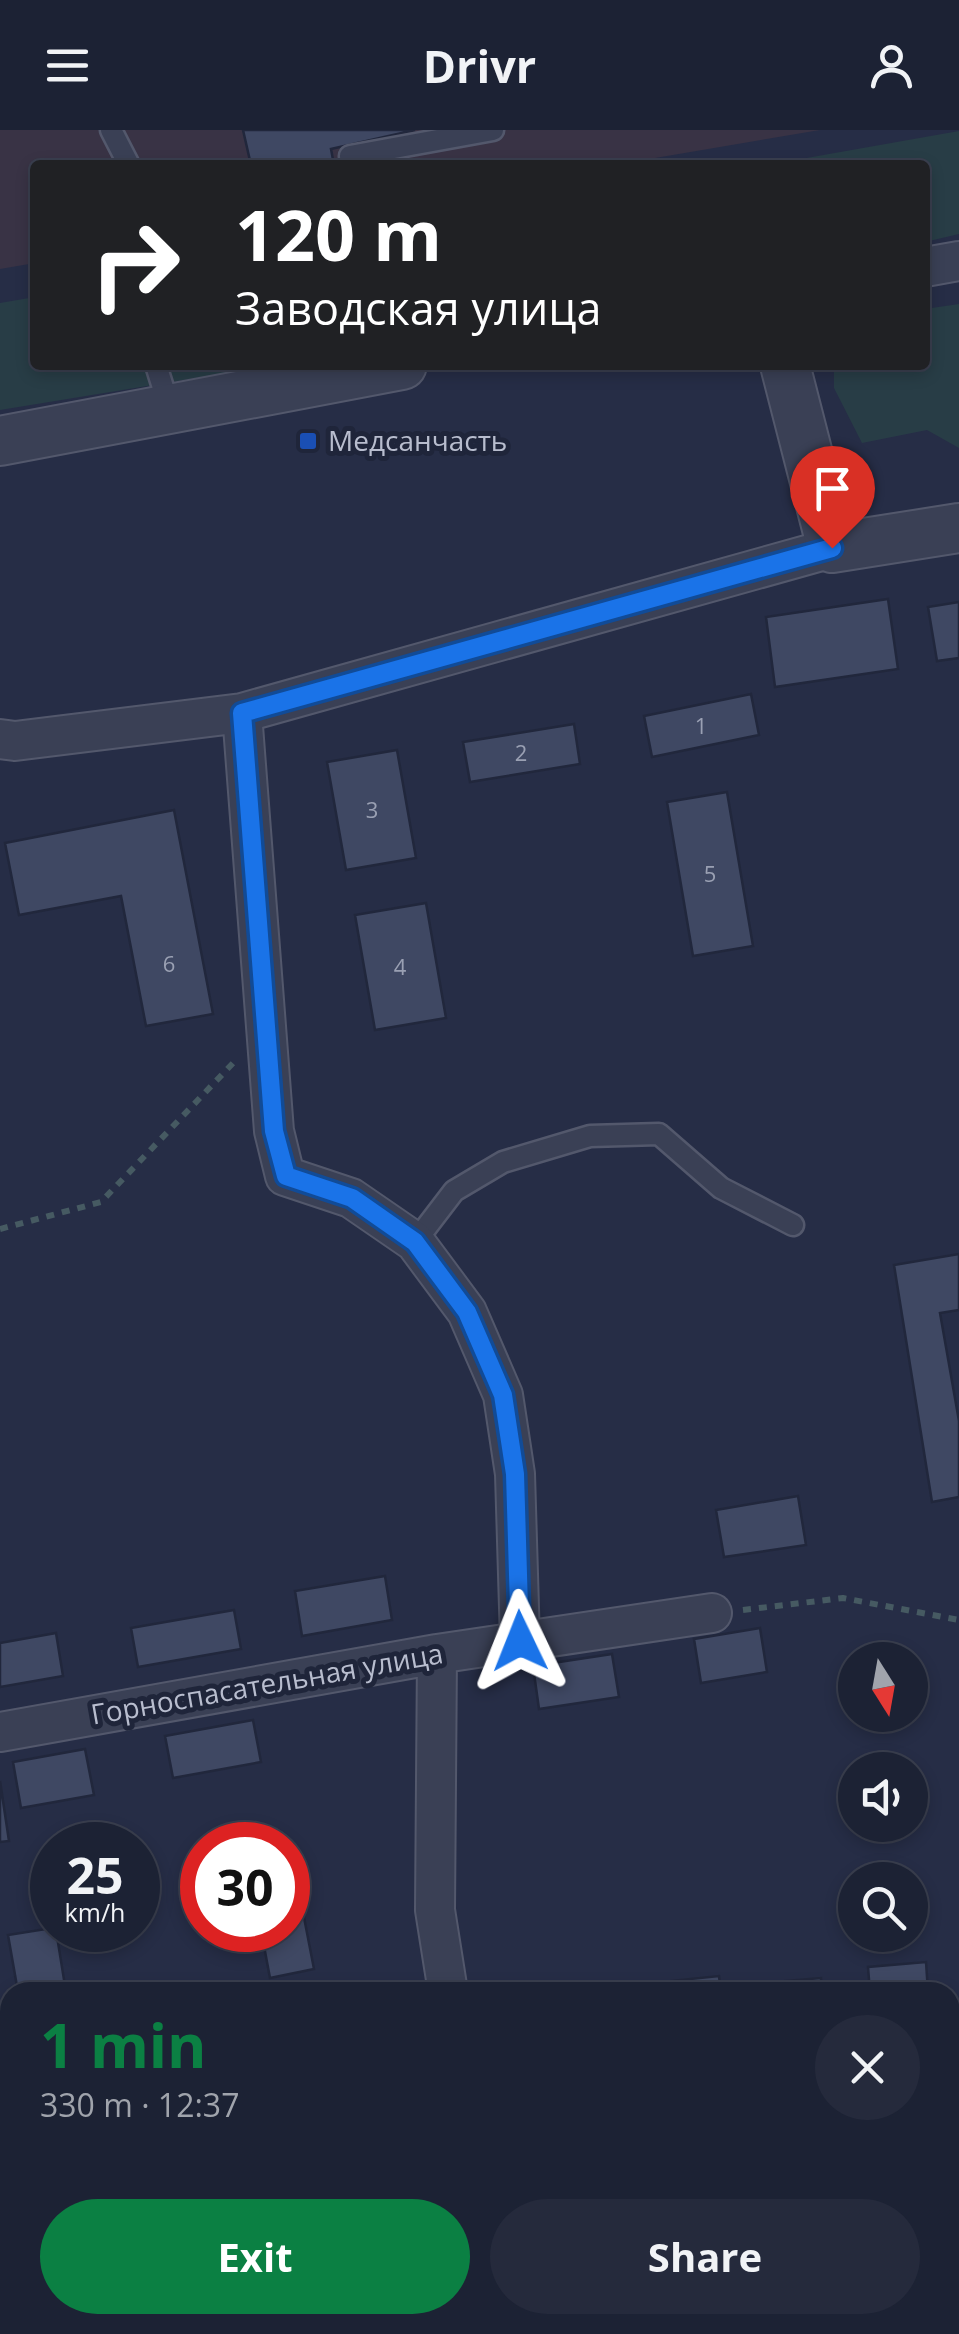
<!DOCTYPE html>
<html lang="en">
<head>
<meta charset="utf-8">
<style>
	body { margin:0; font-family:"Open Sans",sans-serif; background:#252a3c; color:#f1f3f6; height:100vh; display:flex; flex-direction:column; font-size:38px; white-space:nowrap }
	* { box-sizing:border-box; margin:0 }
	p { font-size:32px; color:#a0a4ac }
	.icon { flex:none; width:55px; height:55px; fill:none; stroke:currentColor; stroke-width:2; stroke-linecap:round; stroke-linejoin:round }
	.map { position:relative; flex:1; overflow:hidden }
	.sheet { position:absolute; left:0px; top:1852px; width:960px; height:352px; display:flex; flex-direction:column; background:#1c2234; border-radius:30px 30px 0 0; box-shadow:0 5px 15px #0003,0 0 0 2px #3a3f4f }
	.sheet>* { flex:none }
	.hud { position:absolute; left:30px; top:30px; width:900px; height:210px; border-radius:10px; box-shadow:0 5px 15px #0003,0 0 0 2px #3a3f4f; background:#202124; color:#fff; overflow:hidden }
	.needle { width:65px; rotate:169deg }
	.buttons { position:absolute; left:838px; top:1512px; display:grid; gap:20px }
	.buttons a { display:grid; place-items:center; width:90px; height:90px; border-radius:50%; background:#1c2234; box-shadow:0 5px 15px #0003,0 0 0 2px #3a3f4f; font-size:50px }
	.speed { position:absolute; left:30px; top:1692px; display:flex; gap:20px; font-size:50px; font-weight:700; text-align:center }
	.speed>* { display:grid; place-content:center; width:130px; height:130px; border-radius:50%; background:#1c2234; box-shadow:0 5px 15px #0003,0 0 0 2px #3a3f4f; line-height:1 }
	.speed small { font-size:25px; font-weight:400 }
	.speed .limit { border:15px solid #d22; background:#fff; color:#111 }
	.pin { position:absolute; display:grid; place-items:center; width:85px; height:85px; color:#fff; margin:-102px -42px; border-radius:50% 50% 50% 0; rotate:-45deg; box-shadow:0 0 10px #0007 }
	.pin .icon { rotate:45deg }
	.me { position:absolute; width:110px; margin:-55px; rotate:358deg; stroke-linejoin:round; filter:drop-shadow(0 0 8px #0008) }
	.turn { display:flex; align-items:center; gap:35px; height:210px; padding:0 40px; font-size:45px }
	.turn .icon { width:130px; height:130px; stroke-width:2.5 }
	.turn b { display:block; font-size:70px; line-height:85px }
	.round { display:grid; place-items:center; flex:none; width:105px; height:105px; border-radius:52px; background:#252a3c }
	.headline { display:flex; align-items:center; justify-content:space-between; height:170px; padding:0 40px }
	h1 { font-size:60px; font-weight:700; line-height:75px; color:#0b8043 }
	.action { display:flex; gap:20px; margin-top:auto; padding:20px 40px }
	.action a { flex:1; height:115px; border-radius:60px; background:#0b8043; color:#fff; font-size:40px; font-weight:700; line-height:115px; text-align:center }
	.action a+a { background:#252a3c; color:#f1f3f6 }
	header { display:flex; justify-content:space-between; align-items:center; height:130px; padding:0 40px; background:#1c2234; font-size:45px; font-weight:700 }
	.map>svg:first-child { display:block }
</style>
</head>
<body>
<header><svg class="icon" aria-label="menu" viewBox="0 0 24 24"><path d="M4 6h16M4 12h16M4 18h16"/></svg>Drivr<svg class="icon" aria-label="person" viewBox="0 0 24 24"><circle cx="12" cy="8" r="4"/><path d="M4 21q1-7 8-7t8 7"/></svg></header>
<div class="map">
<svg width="959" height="2204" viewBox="0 0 959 2204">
	<rect width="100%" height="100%" fill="#262d46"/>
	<!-- medical -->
	<path fill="#393345" d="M0 0H820L614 35H35V133L0 139Z"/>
	<!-- green -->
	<path fill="#283d46" d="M959 1V104L925 112V35H767Z
		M35 167V235H276L0 280V173Z
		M959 174V318L927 300 862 313 834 258V235H925V179Z"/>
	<!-- building -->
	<path fill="#3f4863" stroke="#21273c" stroke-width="2.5" d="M243 0H415L331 19 334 35H251Z
		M888 469 898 539 775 557 766 487Z
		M959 472V528L937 531 928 477Z
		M751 564 759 605 652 627 644 586Z
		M574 594 580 634 470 652 463 612Z
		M397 620 416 728 346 740 327 632Z
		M727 662 753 816 693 826 667 672Z
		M174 680 213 884 146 896 121 766 19 785 5 713Z
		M426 773 446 888 375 900 355 785Z
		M959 1124V1180L940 1183 959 1291V1367L932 1372 894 1135Z
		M798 1366 806 1415 724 1427 716 1380Z
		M385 1446 392 1490 302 1506 295 1461Z
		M234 1480 241 1519 138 1537 131 1498Z
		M760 1498 767 1542 701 1553 694 1509Z
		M56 1503 63 1546 0 1557V1513Z
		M612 1524 619 1567 539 1579 533 1536Z
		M253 1590 261 1632 173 1648 165 1606Z
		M85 1619 94 1665 21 1678 13 1632Z
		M0 1651 9 1711 0 1712Z
		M296 1746 314 1839 270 1848 261 1800H288V1748Z
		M52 1798 56 1800 66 1862H18L8 1805Z
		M926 1832 928 1862H870L868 1837Z
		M719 1846 721 1862H662L661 1852Z
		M821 1848 822 1862H764L763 1853Z
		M75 2195H118L120 2204H76Z"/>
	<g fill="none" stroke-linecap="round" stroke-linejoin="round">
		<defs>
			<path id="service" d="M111 0 129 35
				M351 35 350 26 493 0
				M156 235 170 280
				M415 1112 454 1061 503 1032 590 1006 659 1004 721 1058 793 1095"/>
			<path id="minor" d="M925 137 959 131
				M242 583 274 1001 285 1046 351 1068 415 1112 467 1182 503 1265 515 1344 520 1511
				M0 609 15 611 242 583 832 418
				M437 1524 435 1780 448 1862
				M0 1602 437 1524 712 1483
				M950 1959 959 1958
				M0 2017 10 2061
				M33 2195 34 2204
				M492 2195 494 2204"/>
			<path id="tertiary" d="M785 235 832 418 959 398
				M0 311 402 235"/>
		</defs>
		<!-- service casing -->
		<use href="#service" stroke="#53586c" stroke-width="25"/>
		<!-- minor casing -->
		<use href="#minor" stroke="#53586c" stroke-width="42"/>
		<!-- tertiary casing -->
		<use href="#tertiary" stroke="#53586c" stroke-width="52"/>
		<!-- path -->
		<path stroke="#465a62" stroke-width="6" stroke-dasharray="8 8" stroke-linecap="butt" d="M0 1099 101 1072 235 931
			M743 1480 843 1468 959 1490"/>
		<!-- service -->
		<use href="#service" stroke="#3a4055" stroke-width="20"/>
		<!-- minor -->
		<use href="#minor" stroke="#3a4055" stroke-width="38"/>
		<!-- tertiary -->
		<use href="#tertiary" stroke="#3a4055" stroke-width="48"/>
	</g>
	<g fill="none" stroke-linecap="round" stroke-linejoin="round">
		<defs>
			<path id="route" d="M520 1511 515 1344 503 1265 467 1182 415 1112 352 1068 286 1046 274 1001 242 583 832 418"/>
		</defs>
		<!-- route casing -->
		<use href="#route" stroke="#114b97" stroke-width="25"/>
		<!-- route -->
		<use href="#route" stroke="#1a73e8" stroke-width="18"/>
	</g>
	<!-- markers -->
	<rect fill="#1a4fb4" stroke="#1f253a" stroke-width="4" x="298" y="301" width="20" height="20" rx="5"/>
	<g text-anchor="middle" stroke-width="10" stroke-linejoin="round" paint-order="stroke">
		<!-- number labels -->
		<g font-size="22" fill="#9aa0b3">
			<text x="701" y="604">1</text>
			<text x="521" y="631">2</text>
			<text x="372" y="688">3</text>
			<text x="710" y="752">5</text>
			<text x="169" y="842">6</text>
			<text x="400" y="845">4</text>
		</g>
		<!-- poi labels -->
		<g font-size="28" fill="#b8bdce" stroke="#1f253a" text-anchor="start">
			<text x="328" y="321">Медсанчасть</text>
		</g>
		<!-- street labels -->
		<g font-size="28" fill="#b8bdce" stroke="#1f253a">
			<text transform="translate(267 1554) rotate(-10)" y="10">Горноспасательная улица</text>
		</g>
	</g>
</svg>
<div class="buttons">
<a><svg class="needle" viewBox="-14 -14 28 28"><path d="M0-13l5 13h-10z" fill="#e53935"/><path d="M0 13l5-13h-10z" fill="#a0a4ac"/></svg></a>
<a><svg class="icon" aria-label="sound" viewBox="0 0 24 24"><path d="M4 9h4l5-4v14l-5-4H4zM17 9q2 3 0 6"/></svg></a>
<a><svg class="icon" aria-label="search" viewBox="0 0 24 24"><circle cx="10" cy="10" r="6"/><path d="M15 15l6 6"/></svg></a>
</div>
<div class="speed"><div>25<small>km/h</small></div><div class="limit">30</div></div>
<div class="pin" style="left:832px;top:418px;background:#d93025"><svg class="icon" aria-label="arrive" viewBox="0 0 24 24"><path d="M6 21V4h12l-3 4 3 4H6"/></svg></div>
<svg class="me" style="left:520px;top:1511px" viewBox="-20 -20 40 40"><path d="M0-17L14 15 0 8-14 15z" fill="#1a73e8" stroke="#fff" stroke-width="4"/></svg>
<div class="hud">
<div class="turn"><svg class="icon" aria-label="right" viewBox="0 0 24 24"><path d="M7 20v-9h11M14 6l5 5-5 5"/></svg><div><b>120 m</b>Заводская улица</div></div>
</div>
<section class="sheet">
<div class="headline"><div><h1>1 min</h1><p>330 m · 12:37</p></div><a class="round"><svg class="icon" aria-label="close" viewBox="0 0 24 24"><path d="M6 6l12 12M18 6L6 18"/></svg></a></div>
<div class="action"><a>Exit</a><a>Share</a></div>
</section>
</div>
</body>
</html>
